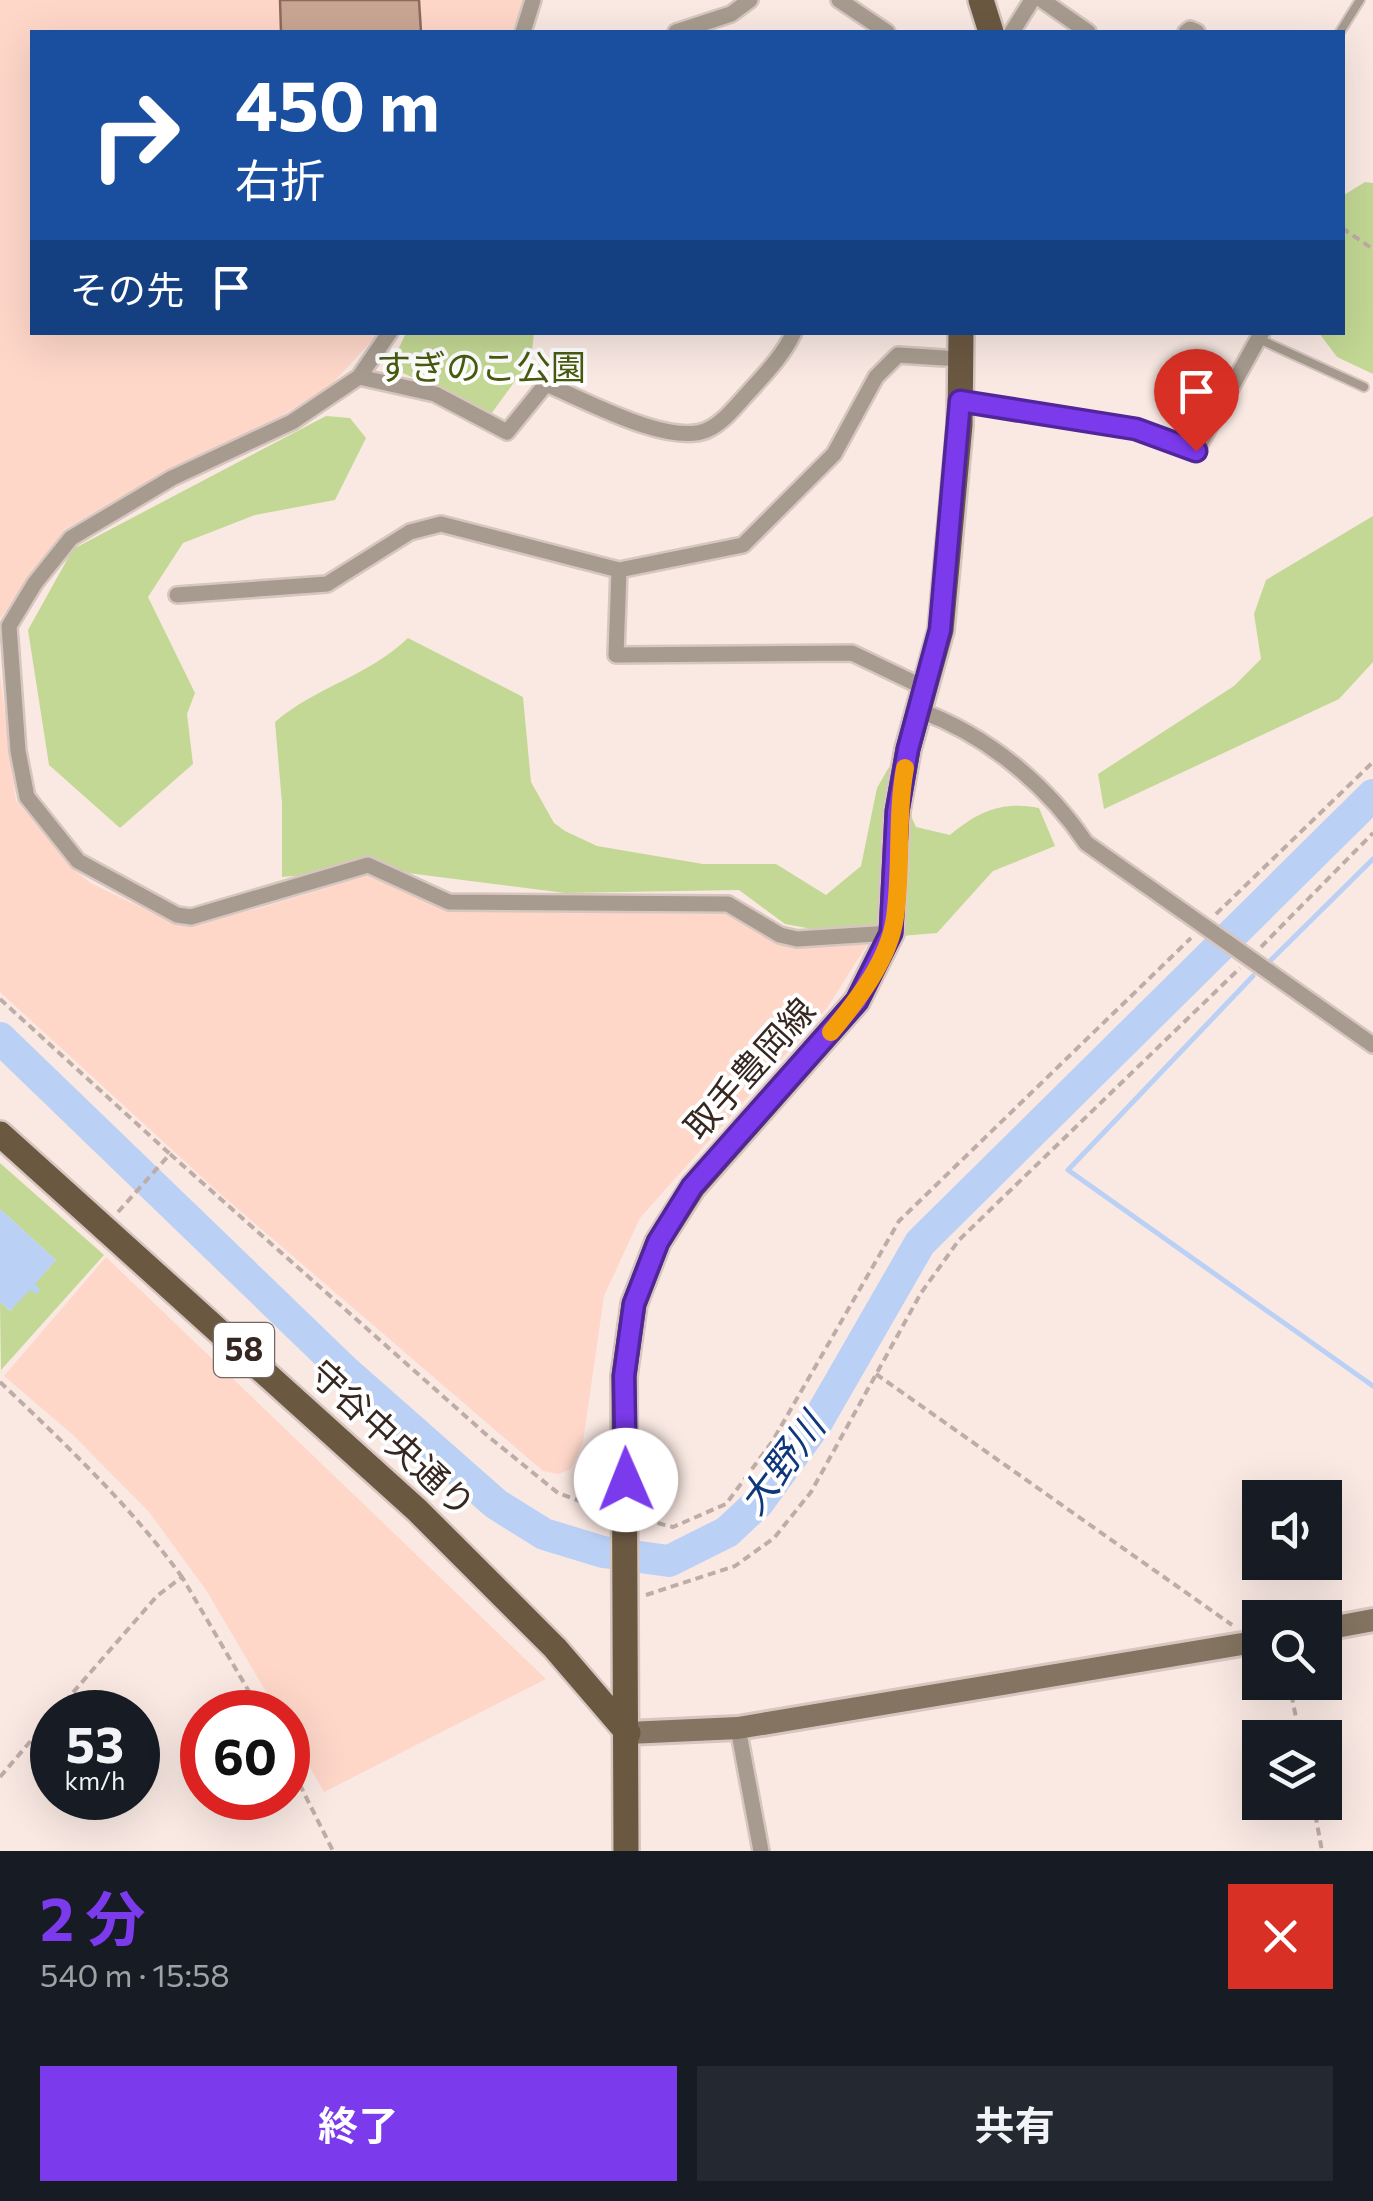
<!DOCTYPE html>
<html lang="ja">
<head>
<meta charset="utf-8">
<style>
	body { margin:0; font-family:Commissioner,"Noto Sans JP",sans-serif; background:#242831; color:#f1f3f6; height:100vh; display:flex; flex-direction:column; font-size:38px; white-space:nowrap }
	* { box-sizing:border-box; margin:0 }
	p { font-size:32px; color:#9ea1a6 }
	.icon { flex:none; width:55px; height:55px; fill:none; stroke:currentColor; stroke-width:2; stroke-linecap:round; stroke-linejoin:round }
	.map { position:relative; height:1851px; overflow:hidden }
	.details { display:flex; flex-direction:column; background:#171b24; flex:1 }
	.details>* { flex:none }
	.top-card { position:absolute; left:30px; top:30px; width:1315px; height:305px; border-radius:0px; box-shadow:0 10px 40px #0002; background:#1a4fa0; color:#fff; overflow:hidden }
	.tools { position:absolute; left:1242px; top:1480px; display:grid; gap:20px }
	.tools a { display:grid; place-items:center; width:100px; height:100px; border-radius:0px; background:#171b24; box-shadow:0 10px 40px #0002; font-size:50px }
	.speed { position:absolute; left:30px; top:1690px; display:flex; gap:20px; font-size:50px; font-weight:700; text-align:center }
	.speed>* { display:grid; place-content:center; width:130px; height:130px; border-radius:50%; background:#171b24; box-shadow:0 10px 40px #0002; line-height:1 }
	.speed small { font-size:25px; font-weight:400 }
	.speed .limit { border:15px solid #d22; background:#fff; color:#111 }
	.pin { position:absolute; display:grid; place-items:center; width:85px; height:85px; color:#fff; margin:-102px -42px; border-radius:50% 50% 50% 0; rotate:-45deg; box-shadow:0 0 10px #0007 }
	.pin .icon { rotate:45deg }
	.me { position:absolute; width:110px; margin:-55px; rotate:359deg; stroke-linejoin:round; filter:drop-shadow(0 0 8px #0008) }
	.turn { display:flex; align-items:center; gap:35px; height:210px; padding:0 40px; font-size:45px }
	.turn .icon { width:130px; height:130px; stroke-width:2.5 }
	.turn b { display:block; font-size:70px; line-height:85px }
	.then { display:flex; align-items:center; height:95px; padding:0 40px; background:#0003; gap:20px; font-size:38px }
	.round { display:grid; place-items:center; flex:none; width:105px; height:105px; border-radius:0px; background:#242831 }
	.summary { display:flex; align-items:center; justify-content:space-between; height:170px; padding:0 40px }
	h1 { font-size:60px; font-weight:700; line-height:75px; color:#7c3aed }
	.button { display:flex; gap:20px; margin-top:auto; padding:20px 40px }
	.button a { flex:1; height:115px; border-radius:0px; background:#7c3aed; color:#fff; font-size:40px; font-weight:700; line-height:115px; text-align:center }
	.button a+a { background:#242831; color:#f1f3f6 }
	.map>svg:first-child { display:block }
</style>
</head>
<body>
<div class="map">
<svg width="1373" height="1851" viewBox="0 0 1373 1851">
	<rect width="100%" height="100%" fill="#fae9e3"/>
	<!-- built -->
	<path fill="#fed7c9" d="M0 0H524L512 32H32V332L379 333 331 385 278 418 171 468 64 530 0 619Z
		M0 674 16 800 70 867 91 883 179 926 257 909 371 874 448 911 727 914 778 945H867L827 1008 640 1218 604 1296 583 1442 571 1469 558 1474 543 1471 217 1191 0 992Z
		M106 1257 546 1679 324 1792 288 1729V1712H278L206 1590 149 1512 73 1435 4 1376Z"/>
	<!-- green -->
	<path fill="#c3d894" d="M1365 182 1373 183V374L1337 357 1319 333 1342 332 1344 195Z
		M406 333H534L531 359 491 414 390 367Z
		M326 416 350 418 366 438 335 500 255 515 183 543 148 597 195 693 187 714 193 764 120 828 49 765 28 630 73 549Z
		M1373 516V662L1339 699 1104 809 1098 774 1234 686 1261 659 1254 614 1266 580Z
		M408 638 523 697 531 782 554 823 565 831 597 846 703 864H776L826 895 861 866 877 788 889 767 916 827 950 835C979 811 1002 801 1039 808L1055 846 993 871 937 933 866 939 785 924 739 890 565 893 376 869 282 877V803L275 722C315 687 369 676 408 638Z
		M0 1163 104 1255 1 1370 0 1302 10 1311 56 1260 0 1209Z"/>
	<!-- water -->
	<path fill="#bad0f5" d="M0 1209 56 1260 35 1284 40 1290 37 1294 30 1290 10 1311 0 1302Z"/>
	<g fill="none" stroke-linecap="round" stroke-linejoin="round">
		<!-- stream -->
		<path stroke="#bad0f5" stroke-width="5" d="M1270 961 1373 859
			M1253 976 1068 1170 1373 1386"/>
		<!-- river -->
		<path stroke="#bad0f5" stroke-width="32" d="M0 1038 344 1370 496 1504 544 1534 603 1552 669 1561 727 1532 758 1503 817 1422 920 1243 1373 795"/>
	</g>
	<!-- building -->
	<path fill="#caa594" stroke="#8d6b5b" stroke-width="2.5" d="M280 0H419L421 32H281Z"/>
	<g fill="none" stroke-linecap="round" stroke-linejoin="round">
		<defs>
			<path id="lane" d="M1340 32 1360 0
				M1259 339 1364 387"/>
			<path id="street" d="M839 0 887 32
				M1042 0 1088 32
				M523 32 533 0
				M676 32 731 14 750 0
				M1012 32 1032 0
				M1186 32 1190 29 1197 32
				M390 332 359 377 292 422 172 478 71 538 35 583 9 626 18 751 27 797 78 861 177 915 191 917 368 865 449 902 728 904 780 935 797 939 891 933
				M359 377 435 394 507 432 546 384C583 399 669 447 707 430 723 423 736 406 747 394 765 374 783 356 794 332
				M960 401 1135 429 1196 451 1262 332
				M619 570 616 655 852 653 925 688
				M177 595 327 584 410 532 441 524 619 570 743 545 834 454 876 377 898 355 959 359
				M921 711C988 736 1047 785 1086 843L1373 1045
				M738 1728 761 1851"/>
			<path id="secondary" d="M1325 1629 1373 1620
				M628 1733 738 1728 1260 1641"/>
			<path id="primary" d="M981 0 991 32
				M0 1134 417 1510 555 1648 628 1733
				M626 1851 624 1376 634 1304 658 1242 693 1187 857 1001 891 933 897 811 908 749 941 630 960 425 961 332"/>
		</defs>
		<!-- lane casing -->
		<use href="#lane" stroke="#d7c6c0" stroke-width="12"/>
		<!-- street casing -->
		<use href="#street" stroke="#d7c6c0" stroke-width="20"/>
		<!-- secondary casing -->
		<use href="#secondary" stroke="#d7c6c0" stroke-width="28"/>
		<!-- primary casing -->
		<use href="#primary" stroke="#d7c6c0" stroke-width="30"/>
		<!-- path -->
		<path stroke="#beada7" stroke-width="4" stroke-dasharray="8 5" stroke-linecap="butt" d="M1342 228 1373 249
			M1216 914 1373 762
			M1261 947 1373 833
			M0 999 170 1154
			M118 1212 170 1154 489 1437 558 1493 602 1509
			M876 1374 1232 1625
			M0 1382C65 1444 129 1504 182 1577
			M645 1520 673 1527 726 1504 772 1442 899 1221 1191 938
			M646 1595 735 1566 774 1538 811 1492 921 1293 959 1240 1240 968
			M1289 1682 1300 1738
			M56 1712 157 1596 182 1577 261 1712
			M288 1761 333 1851
			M0 1777 52 1716
			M1313 1802 1322 1851"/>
		<!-- lane -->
		<use href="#lane" stroke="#a69b8e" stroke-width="8"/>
		<!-- street -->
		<use href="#street" stroke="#a69b8e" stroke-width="15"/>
		<!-- secondary -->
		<use href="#secondary" stroke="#847461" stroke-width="22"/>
		<!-- primary -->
		<use href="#primary" stroke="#6b5841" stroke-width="25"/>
	</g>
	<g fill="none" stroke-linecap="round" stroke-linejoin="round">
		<defs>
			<path id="route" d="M626 1480 624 1376 634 1304 658 1242 692 1187 857 1001 891 933 897 812 908 749 940 630 960 401 1136 429 1196 451"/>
		</defs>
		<!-- route casing -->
		<use href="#route" stroke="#51269a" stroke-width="25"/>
		<!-- route -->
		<use href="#route" stroke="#7c3aed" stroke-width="18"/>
		<!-- slow -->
		<path stroke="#f59e0b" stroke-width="18" d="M831 1032C857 1001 890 958 895 917 902 867 896 818 905 768"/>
	</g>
	<g text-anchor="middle" stroke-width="8" stroke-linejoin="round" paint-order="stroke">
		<!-- shield labels -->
		<rect fill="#fff" stroke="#726864" stroke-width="2.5" x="214" y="1323" width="60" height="54" rx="8"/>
		<g font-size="32" font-weight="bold" fill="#362721">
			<text x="244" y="1361">58</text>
		</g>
		<!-- park labels -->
		<g font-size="35" fill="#495b10" stroke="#fff">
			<text x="481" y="380">すぎのこ公園</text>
		</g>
		<!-- street labels -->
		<g font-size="35" fill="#362721" stroke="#fff">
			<text transform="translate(750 1069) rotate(-48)" y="12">取手豊岡線</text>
			<text transform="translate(392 1439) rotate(43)" y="12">守谷中央通り</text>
		</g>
		<!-- water labels -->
		<g font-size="38" font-style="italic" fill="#10377b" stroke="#fff">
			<text transform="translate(782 1464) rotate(-53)" y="13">大野川</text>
		</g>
	</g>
</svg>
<div class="tools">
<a><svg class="icon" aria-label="sound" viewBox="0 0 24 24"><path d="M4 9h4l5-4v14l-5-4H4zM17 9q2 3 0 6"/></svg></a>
<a><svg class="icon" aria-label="search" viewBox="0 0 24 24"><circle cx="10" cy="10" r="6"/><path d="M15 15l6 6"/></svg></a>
<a><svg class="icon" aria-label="layers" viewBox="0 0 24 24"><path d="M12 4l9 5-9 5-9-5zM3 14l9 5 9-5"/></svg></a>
</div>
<div class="speed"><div>53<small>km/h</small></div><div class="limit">60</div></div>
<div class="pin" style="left:1196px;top:451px;background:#d93025"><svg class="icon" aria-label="arrive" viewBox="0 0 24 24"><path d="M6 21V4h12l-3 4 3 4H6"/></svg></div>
<svg class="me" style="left:626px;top:1480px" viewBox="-20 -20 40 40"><circle r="19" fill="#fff"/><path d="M0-13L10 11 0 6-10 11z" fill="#7c3aed"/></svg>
<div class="top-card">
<div class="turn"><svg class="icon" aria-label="right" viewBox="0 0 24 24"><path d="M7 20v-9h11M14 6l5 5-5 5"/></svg><div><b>450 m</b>右折</div></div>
<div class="then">その先<svg class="icon" aria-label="arrive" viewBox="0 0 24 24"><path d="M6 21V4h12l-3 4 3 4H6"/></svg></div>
</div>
</div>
<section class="details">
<div class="summary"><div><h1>2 分</h1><p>540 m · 15:58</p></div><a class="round" style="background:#d93025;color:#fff"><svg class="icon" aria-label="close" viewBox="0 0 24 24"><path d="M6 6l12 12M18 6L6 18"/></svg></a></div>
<div class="button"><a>終了</a><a>共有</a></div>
</section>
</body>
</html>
